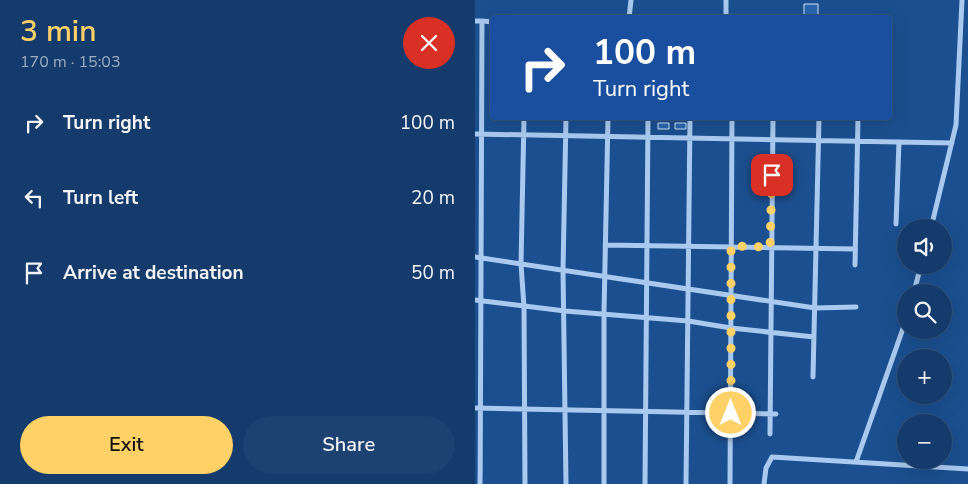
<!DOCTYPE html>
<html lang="en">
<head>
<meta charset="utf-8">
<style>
	body { margin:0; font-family:"Nunito Sans",sans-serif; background:#1d4271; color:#f1f3f6; height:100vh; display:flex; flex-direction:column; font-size:19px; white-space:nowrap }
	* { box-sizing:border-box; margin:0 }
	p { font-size:16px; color:#9dadc1 }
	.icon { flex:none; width:28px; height:28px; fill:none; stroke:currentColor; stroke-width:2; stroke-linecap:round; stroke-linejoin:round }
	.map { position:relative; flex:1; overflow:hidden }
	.panel { display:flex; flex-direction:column; background:#143b6b; width:475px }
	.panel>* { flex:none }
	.hud { position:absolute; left:15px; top:15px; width:402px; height:105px; border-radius:5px; box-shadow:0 5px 20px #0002,0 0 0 1px #33557e; background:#1a4fa0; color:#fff; overflow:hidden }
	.buttons { position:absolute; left:422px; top:219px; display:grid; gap:10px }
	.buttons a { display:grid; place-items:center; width:55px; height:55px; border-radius:50%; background:#143b6b; box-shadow:0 5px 20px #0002,0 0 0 1px #33557e; font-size:25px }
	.pin { position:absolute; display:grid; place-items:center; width:42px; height:42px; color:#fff; margin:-21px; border-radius:10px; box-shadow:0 2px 8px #0006 }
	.me { position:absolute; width:55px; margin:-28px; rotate:0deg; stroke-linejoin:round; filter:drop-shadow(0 0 4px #0008) }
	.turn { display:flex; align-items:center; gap:18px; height:105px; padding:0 20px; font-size:22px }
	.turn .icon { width:65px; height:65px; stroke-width:2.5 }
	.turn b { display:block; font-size:35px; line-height:42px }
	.round { display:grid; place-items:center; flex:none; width:52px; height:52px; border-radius:26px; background:#1d4271 }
	.headline { display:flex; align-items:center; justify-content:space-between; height:85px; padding:0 20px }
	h1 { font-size:30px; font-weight:600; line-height:38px; color:#ffd166 }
	.cta { display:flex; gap:10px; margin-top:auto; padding:10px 20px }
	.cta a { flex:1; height:58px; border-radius:30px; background:#ffd166; color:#111; font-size:20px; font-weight:600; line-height:58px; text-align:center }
	.cta a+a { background:#1d4271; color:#f1f3f6 }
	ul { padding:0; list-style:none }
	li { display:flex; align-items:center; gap:15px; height:75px; padding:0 20px }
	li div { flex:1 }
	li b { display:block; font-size:19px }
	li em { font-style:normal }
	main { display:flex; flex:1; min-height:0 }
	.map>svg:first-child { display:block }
</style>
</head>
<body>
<main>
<section class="panel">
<div class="headline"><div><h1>3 min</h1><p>170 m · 15:03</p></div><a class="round" style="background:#d93025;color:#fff"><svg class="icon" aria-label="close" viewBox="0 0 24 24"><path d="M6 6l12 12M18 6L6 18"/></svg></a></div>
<ul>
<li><svg class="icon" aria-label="right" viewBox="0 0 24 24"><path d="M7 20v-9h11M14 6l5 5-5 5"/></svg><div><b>Turn right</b></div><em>100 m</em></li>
<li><svg class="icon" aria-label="left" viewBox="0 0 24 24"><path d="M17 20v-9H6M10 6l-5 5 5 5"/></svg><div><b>Turn left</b></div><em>20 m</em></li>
<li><svg class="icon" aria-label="arrive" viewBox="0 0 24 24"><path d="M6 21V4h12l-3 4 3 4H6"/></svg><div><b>Arrive at destination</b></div><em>50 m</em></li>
</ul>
<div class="cta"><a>Exit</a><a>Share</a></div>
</section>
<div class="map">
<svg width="493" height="484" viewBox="0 0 493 484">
	<rect width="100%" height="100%" fill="#1b4f8f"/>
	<!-- building -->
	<path fill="#2a66ad" stroke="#cfe3fa" d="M329 4H343V18H329Z
		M183 123H194V129H183Z
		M200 123H211V129H200Z"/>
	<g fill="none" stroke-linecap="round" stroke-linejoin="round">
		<!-- street -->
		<path stroke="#a9c9ee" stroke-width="5" d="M154 18 156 0
			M251 18V0
			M0 21H7C6 176 7 330 5 484
			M7 21 18 22
			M49 118 46 264 49 307 50 484
			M91 118 88 270 91 484
			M0 134 477 143
			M421 224 424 142
			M456 228 481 125 487 0
			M130 245 380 249
			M0 257 340 308 381 307
			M380 265 383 118
			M439 292 446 265
			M0 300 90 311 213 321 256 328 339 337
			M338 377 344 118
			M0 408 301 414
			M295 434 298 118
			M381 462 431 320
			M129 484V313L133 118
			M170 484 173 118
			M211 484 215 118
			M255 484 257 118
			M289 484 291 468 297 457 493 469"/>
	</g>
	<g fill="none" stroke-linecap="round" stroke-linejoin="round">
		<!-- route -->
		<path stroke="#ffd166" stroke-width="9" stroke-dasharray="0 16.2" d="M256 413V246L295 247 297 175"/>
	</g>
</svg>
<div class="buttons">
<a><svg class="icon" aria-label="sound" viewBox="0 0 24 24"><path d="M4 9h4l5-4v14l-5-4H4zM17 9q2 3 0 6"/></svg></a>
<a><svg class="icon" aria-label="search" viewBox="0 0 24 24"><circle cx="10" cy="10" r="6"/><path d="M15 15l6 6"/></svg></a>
<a>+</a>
<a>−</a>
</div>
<div class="pin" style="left:297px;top:175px;background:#d93025"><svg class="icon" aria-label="arrive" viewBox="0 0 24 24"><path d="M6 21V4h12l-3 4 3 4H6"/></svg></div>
<svg class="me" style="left:256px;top:413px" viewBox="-20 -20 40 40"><circle r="17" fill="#ffd166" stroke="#fff" stroke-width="3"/><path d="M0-11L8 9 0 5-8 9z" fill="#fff"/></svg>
<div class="hud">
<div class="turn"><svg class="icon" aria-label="right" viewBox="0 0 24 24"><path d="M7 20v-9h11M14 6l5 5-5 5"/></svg><div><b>100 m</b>Turn right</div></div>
</div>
</div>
</main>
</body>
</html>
